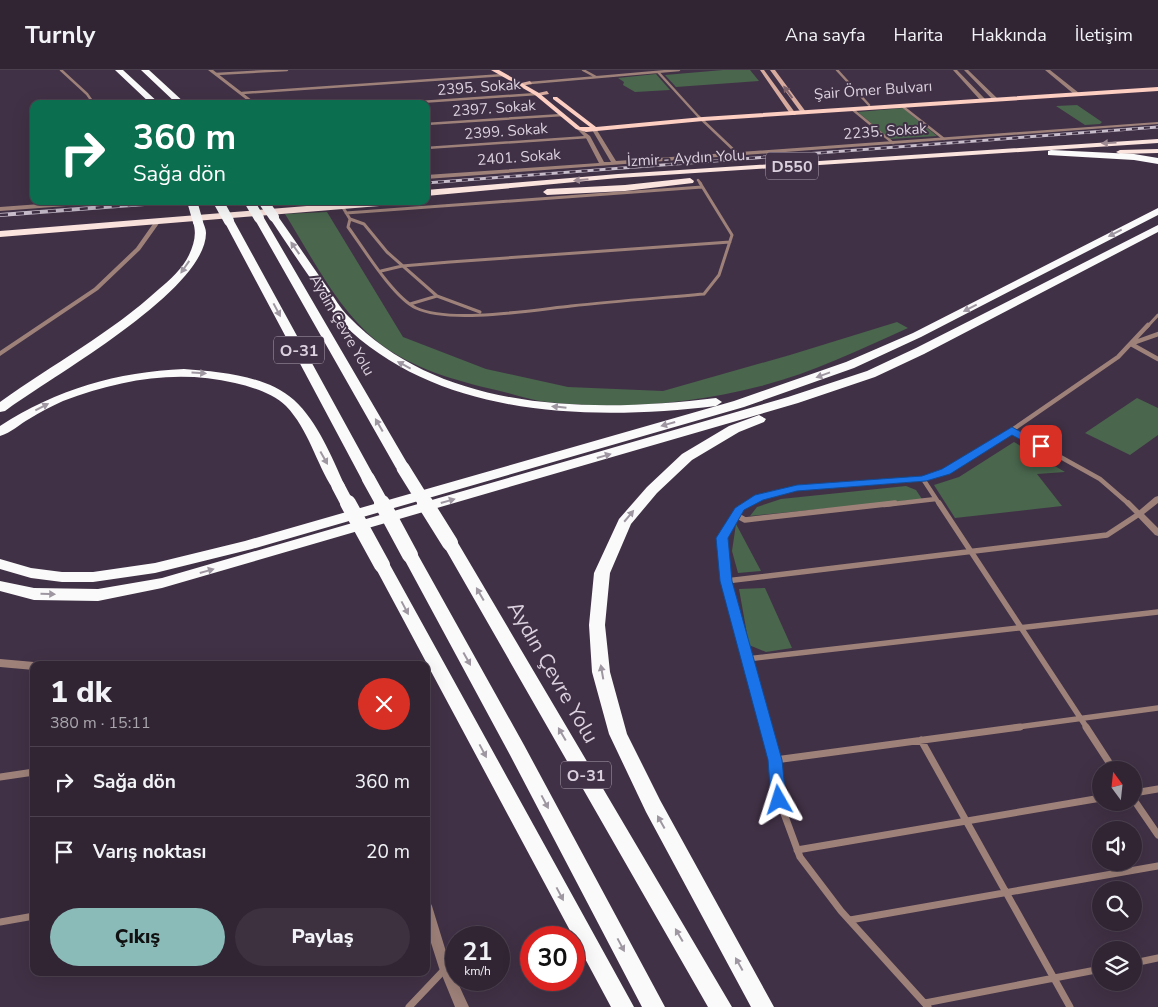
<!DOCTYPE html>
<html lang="tr">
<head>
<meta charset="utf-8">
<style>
	body { margin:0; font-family:"Nunito Sans",sans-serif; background:#3d3140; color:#f1f3f6; height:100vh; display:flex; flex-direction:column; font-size:19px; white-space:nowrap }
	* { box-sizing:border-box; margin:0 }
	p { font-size:16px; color:#a8a5ac }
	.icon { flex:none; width:28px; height:28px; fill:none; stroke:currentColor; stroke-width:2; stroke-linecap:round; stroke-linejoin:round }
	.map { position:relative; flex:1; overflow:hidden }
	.sheet { position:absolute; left:30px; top:591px; width:400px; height:315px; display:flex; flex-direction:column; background:#312534; border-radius:10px; box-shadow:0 5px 20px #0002,0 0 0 1px #4c424f }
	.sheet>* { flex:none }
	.top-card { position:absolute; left:30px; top:30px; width:400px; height:105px; border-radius:10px; box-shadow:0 5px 20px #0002,0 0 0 1px #4c424f; background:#0b6e4f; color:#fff; overflow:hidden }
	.needle { width:32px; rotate:345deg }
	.controls { position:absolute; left:1092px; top:691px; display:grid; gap:10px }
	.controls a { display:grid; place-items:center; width:50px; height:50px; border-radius:50%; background:#312534; box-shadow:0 5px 20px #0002,0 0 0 1px #4c424f; font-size:25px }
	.speed { position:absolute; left:445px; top:856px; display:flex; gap:10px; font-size:25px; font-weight:700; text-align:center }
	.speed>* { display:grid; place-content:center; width:65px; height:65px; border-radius:50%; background:#312534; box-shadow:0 5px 20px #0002,0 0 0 1px #4c424f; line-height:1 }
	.speed small { font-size:12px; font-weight:400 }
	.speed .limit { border:8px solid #d22; background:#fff; color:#111 }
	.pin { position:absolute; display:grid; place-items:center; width:42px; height:42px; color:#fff; margin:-21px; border-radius:10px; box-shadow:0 2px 8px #0006 }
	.me { position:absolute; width:55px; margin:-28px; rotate:354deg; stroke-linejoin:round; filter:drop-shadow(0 0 4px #0008) }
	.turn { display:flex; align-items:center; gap:18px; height:105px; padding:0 20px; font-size:22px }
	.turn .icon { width:65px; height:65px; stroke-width:2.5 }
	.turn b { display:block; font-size:35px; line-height:42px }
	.round { display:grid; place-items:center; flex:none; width:52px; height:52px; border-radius:26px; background:#3d3140 }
	.head { display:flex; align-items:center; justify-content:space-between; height:85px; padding:0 20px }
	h1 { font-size:30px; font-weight:800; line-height:38px }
	.action { display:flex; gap:10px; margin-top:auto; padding:10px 20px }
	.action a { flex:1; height:58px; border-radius:30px; background:#8bbbb9; color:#111; font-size:20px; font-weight:800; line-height:58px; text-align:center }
	.action a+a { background:#3d3140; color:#f1f3f6 }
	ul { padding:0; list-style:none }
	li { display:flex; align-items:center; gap:15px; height:70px; padding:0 20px; border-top:1px solid #4c424f }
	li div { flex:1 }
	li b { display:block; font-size:19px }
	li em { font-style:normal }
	header { display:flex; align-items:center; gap:30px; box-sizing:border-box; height:70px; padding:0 25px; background:#312534; border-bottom:1px solid #4c424f }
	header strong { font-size:24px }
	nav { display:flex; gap:28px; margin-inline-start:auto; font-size:18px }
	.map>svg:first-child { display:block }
</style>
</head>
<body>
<header>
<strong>Turnly</strong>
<nav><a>Ana sayfa</a><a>Harita</a><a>Hakkında</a><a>İletişim</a></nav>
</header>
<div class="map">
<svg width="1158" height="937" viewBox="0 0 1158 937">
	<rect width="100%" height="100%" fill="#413146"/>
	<!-- green -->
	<path fill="#4a664d" d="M723 0H750L759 11 676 17 665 5Z
		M656 4 670 20 635 22 623 15 624 12 618 8Z
		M1077 35 1102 52 1100 54 1085 55 1056 36Z
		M903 38 937 66 890 69 858 42Z
		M327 142 403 267 486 299 568 317 663 321 790 285 897 252 908 258C861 279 812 303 761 316 691 334 619 340 547 332 530 330 513 324 496 320 456 311 411 298 378 272 337 239 312 187 285 144Z
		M1137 328 1158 338V365L1130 385 1085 363Z
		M1014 372 1065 402 1037 404 1062 436 955 448 934 415 959 407Z
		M906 416 916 420 922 429 750 446 757 437 781 429Z
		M736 454 761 501 738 503 732 481Z
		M765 518 792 578 766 582 749 575 739 519Z"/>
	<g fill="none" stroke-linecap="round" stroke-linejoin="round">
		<!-- minor-far4 -->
		<path stroke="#9e827a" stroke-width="2.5" d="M61 0 87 24 94 34
			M583 0 596 7
			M837 0 869 35
			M658 2 698 46 738 84
			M216 4 287 0
			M530 13 679 0
			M242 23 504 5
			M392 34 537 24
			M902 36 944 69
			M852 39 893 73
			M426 54 563 45
			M426 78 588 67
			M698 110 701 114"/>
		<!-- minor-far3 -->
		<path stroke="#9e827a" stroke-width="3" d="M342 136 350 149 364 154 387 182 437 226 480 242
			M346 143 702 117
			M350 149 348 157C364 179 393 227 416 238 450 254 533 240 571 236 615 231 660 228 704 224L719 205 732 165 700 113
			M381 201 402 196 450 192 730 172
			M410 234 437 226
			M1147 257 1158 245"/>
		<!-- minor-far2 -->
		<path stroke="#9e827a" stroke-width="4.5" d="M1133 273 1158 264
			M1131 274 1158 289
			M1012 360 1100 409 1130 435
			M923 409 940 435
			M746 435 759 428 797 418 923 409 946 402 1012 360 1118 287 1148 255
			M884 435 936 429"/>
		<!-- minor-far1 -->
		<path stroke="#9e827a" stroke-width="5.5" d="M749 433 740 438 722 467 726 511 766 658
			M939 433 1087 658
			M736 445 745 450 895 433
			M726 511 1107 465 1139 444 1128 433
			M747 589 1158 542
			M1011 658 1158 638"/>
		<!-- minor -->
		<path stroke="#9e827a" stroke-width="7" d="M766 657 775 690 779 730 800 787 841 841 928 937
			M1086 657 1114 700
			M921 670 1070 937
			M775 690 1020 657
			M0 707 34 702
			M1134 723 1158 719
			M1134 730 1158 765
			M797 780 1101 728
			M850 850 1158 796
			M0 852 34 846
			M1134 893 1158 888
			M925 933 1101 899
			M409 937 445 899"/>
		<!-- tertiary -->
		<path fill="#9e827a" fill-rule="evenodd" d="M208 0H213L257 34H252Z
			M953 0H957L985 29V31H981Z
			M964 0H968L998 29V31H994Z
			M1045 0H1050L1079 23V25H1075Z
			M1158 52V54L426 109V105L599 93 586 68 576 58 578 57 590 66 604 92H611L591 58V57H595L616 91Z
			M81 131H109L106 133 0 141V137Z
			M155 151 160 152 140 180 98 220 0 286V281L94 218 136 178Z
			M1158 426V433L1144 444 1158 458V466L1155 465 1135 444 1155 427Z
			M0 589 34 592 38 595H34V600L0 597Z
			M426 830 430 832 432 836 451 898 469 937H455L439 898 426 857Z"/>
		<!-- secondary -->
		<path fill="#d8ab9f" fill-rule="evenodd" d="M760 0H764L796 44 795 45H791Z
			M770 0H775L806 42V44H802Z
			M530 11 532 14 520 16 517 14Z
			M547 21 549 24 537 26 534 24Z"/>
		<!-- primary -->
		<path fill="#fdcec2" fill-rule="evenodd" d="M491 0H499L539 23 580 57H590L553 29V27H557L596 57 703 47 1158 17V21L703 51 586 62 576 59 535 25Z"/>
		<!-- trunk -->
		<path fill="#fce4de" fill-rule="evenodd" d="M1158 69V73L618 108 426 126V120L618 104Z
			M1158 79V83L1120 84 1116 82 1120 80Z
			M690 108 694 111 693 113 625 121 547 125 543 122 547 119 625 115Z
			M369 131H408L404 134 0 167V161Z"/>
		<!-- motorway -->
		<path fill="#fafafa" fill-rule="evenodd" d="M115 0H123L160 34H151Z
			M141 0H149L186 34H177Z
			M1051 80 1134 84 1158 88V94L1134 90 1048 85V81Z
			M1158 138V145L921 267 854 298 744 337 252 479 155 503 93 512H62L31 508 0 499V489L31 498 62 502H93L155 493 245 471 734 331 846 292 913 263Z
			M274 144 277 145C294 169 310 193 327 217 334 227 340 238 349 247 442 343 593 343 716 328L722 332 716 336C590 351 438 348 342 253 332 243 325 230 318 219 301 195 285 171 269 147Z
			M259 145 264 148 410 398 408 401 403 402 396 398 254 148Z
			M229 148 234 151 375 408 373 411H363L361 408 224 151Z
			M198 149 203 152C204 155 206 159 206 163 206 221 49 308 5 341L0 342V332C53 294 111 263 159 219 170 210 183 198 189 185 194 174 197 164 193 152Z
			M1158 155V162L924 284 875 307 798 333 162 518 98 531 34 530 0 521V511L34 518 98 519 162 508 788 327 867 301 916 278Z
			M184 299C220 302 266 305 294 330 318 352 332 388 345 416L343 419H333C316 393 309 360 286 336 273 323 252 317 235 313 176 299 119 310 63 331 52 336 40 342 29 349 20 354 11 363 0 366V356C57 319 117 302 184 299Z
			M759 345 766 349 764 352 739 362 692 390 657 423 631 454 610 503 605 555 610 602 627 664 660 730 774 937H751L646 742 609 664 592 602 589 555 594 503 619 449 647 417 682 384 729 356Z
			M450 468 455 469 458 473 732 937H708L442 473 445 469Z
			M410 480 415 481 418 485 524 675 665 937H642L510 685 402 485 405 481Z
			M382 490 387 491 390 495 634 937H611L374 495 377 491Z"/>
		<defs>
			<path id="rail-far1" d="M426 113 1158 57"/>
			<path id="rail" d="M0 145 184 131"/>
		</defs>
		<!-- rail-far1 casing -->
		<use href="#rail-far1" stroke="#c7bdcb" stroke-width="3"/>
		<!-- rail casing -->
		<use href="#rail" stroke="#c7bdcb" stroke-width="4"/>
		<!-- rail-far1 -->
		<use href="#rail-far1" stroke="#413146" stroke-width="2" stroke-dasharray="6" stroke-linecap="butt"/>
		<!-- rail -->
		<use href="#rail" stroke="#413146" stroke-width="2.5" stroke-dasharray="8" stroke-linecap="butt"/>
		<!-- motorway-bridge-far2 -->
		<path stroke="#fafafa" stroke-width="10" d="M192 131 198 152
			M218 131 229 151
			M249 131 259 148
			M263 131 274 147"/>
		<!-- motorway-bridge-far1 -->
		<path stroke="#fafafa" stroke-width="13" d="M403 398 426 435
			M368 408 383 435
			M338 416 348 435"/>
		<!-- motorway-bridge -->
		<path stroke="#fafafa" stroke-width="16" d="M348 433 382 495
			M382 433 410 485
			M425 433 450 473"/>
	</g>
	<!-- one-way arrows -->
	<defs><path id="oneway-solid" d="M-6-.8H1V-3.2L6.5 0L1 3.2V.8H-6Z" transform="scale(1.25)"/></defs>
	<use fill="#7d626a" href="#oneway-solid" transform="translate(788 22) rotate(-126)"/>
	<g fill="#9e8a92">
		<use href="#oneway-solid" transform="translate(1109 73) rotate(177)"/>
		<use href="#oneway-solid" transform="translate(581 110) rotate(175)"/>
	</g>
	<g fill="#9e96a0">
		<use href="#oneway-solid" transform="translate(1115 163) rotate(153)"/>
		<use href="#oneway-solid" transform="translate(295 178) rotate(-125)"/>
		<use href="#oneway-solid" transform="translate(185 197) rotate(125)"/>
		<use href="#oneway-solid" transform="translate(970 238) rotate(153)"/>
		<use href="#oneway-solid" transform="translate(277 240) rotate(62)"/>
		<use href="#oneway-solid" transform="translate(404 295) rotate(-152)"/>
		<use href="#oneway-solid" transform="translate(199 303) rotate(4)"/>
		<use href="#oneway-solid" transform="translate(823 305) rotate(160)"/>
		<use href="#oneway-solid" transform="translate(42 337) rotate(-27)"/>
		<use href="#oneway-solid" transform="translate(559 337) rotate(-174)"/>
		<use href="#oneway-solid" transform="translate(668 354) rotate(164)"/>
		<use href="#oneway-solid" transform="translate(379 355) rotate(-120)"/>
		<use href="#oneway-solid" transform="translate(604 386) rotate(-16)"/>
		<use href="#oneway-solid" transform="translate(324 388) rotate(61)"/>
		<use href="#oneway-solid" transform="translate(448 431) rotate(-16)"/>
		<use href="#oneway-solid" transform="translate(629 446) rotate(-50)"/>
		<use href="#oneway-solid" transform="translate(207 501) rotate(-16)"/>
		<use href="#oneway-solid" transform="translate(48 524) rotate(1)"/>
		<use href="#oneway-solid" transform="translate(480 524) rotate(-120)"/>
		<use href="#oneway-solid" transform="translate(405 538) rotate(62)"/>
		<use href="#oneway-solid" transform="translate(467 589) rotate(61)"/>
		<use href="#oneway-solid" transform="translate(602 602) rotate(-100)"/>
		<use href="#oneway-solid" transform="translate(562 664) rotate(-120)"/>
		<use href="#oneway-solid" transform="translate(483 681) rotate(62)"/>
		<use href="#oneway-solid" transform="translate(545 732) rotate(62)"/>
		<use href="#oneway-solid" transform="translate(661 752) rotate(-119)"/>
		<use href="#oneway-solid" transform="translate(560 824) rotate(62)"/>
		<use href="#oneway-solid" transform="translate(679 865) rotate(-120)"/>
		<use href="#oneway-solid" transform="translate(621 875) rotate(62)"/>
		<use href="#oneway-solid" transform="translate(739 894) rotate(-119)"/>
	</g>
	<!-- route -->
	<path fill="#1a73e8" stroke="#114b97" d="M1012 357 1046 376 1041 380 1038 379 1012 365 950 404 926 411 797 421 763 430 744 440 728 468 732 511 782 690 786 730 784 734 779 736 774 734 771 730 768 690 720 511 716 468 735 438 755 425 797 415 922 406 942 399Z"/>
	<g text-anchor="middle" stroke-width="4" stroke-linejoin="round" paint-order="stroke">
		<!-- far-street labels -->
		<g font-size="15" fill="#dbd1de" stroke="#413146">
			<text transform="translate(479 17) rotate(-4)" y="5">2395. Sokak</text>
			<text transform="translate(873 20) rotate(-4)" y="5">Şair Ömer Bulvarı</text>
			<text transform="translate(494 38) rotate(-4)" y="5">2397. Sokak</text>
			<text transform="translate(506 61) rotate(-4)" y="5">2399. Sokak</text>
			<text transform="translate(885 61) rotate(-4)" y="5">2235. Sokak</text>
			<text transform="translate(519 87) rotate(-4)" y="5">2401. Sokak</text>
			<text transform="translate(686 88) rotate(-3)" y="5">İzmir - Aydın Yolu</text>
			<text transform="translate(342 255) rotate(60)" y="5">Aydın Çevre Yolu</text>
		</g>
		<!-- shield labels -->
		<g fill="#413146" stroke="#ada1b0" stroke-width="1">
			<rect x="766" y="82.5" width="52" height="27" rx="4"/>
			<rect x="274" y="266.5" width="50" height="27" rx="4"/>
			<rect x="561" y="691.5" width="50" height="27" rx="4"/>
		</g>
		<g font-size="16" font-weight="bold" fill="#dbd1de">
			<text x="792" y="102">D550</text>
			<text x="299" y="286">O-31</text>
			<text x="586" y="711">O-31</text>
		</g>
		<!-- near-street labels -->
		<g font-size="21" fill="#dbd1de" stroke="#413146">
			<text transform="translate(553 602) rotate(60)" y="7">Aydın Çevre Yolu</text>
		</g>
	</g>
</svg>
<div class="controls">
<a><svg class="needle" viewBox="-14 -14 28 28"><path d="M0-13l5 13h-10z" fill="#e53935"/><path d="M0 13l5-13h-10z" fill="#a8a5ac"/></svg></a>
<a><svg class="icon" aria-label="sound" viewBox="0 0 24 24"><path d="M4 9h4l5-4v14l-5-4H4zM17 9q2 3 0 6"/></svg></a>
<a><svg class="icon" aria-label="search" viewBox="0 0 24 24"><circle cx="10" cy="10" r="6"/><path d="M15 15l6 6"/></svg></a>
<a><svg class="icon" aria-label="layers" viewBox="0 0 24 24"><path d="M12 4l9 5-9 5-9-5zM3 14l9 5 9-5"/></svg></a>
</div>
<div class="speed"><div>21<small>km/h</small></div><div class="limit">30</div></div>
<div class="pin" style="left:1041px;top:376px;background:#d93025"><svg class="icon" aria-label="arrive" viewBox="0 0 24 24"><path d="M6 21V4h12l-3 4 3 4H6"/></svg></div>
<svg class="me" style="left:779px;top:730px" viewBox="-20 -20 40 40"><path d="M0-17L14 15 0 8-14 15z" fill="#1a73e8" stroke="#fff" stroke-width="4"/></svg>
<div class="top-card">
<div class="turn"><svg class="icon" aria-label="right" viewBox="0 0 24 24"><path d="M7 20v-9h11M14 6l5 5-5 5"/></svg><div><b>360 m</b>Sağa dön</div></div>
</div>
<section class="sheet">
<div class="head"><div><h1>1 dk</h1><p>380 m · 15:11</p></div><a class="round" style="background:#d93025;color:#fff"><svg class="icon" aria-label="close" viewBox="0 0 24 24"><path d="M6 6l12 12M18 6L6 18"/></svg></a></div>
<ul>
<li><svg class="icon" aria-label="right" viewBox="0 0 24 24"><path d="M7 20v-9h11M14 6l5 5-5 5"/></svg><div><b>Sağa dön</b></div><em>360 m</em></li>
<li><svg class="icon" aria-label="arrive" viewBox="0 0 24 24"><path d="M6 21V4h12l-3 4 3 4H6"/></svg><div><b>Varış noktası</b></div><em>20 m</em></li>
</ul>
<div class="action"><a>Çıkış</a><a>Paylaş</a></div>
</section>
</div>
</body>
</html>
